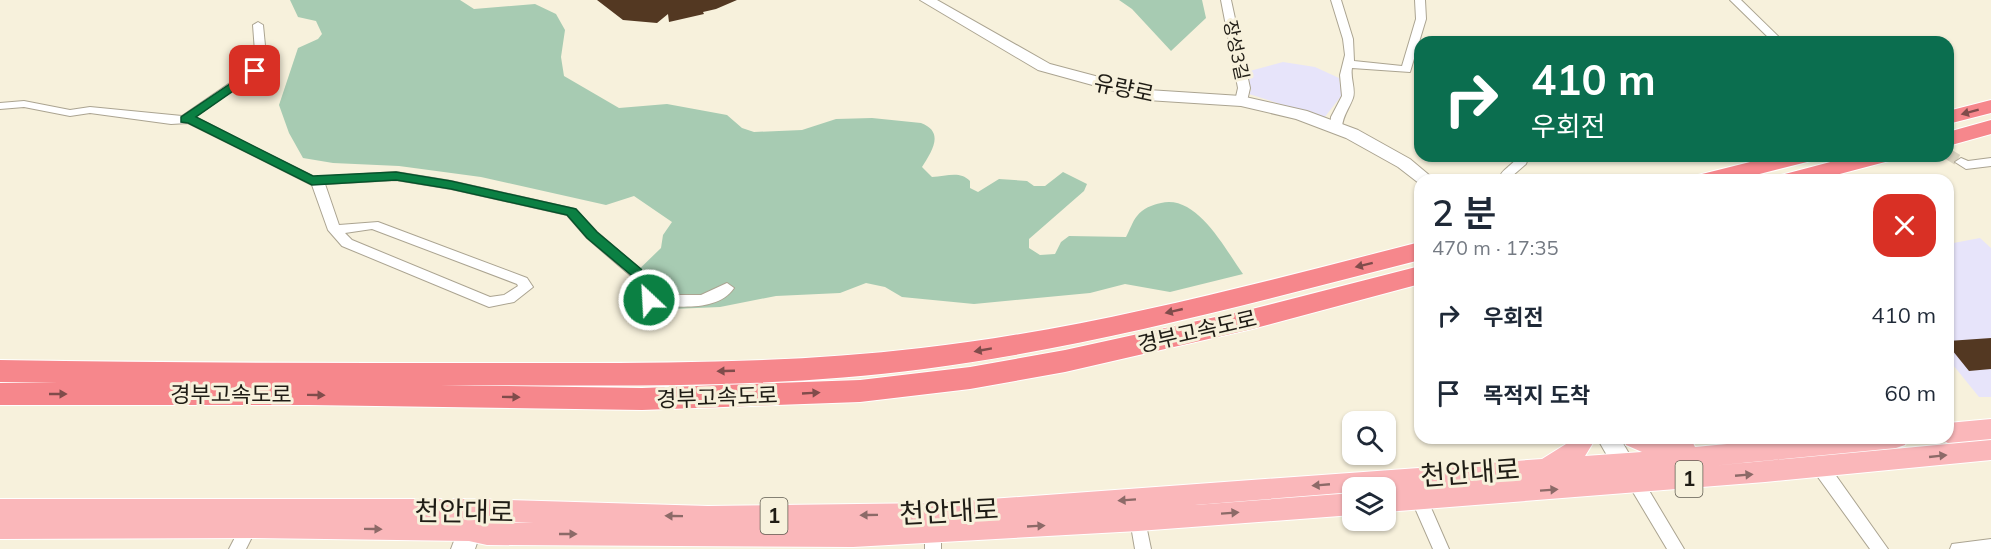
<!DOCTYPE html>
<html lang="ko">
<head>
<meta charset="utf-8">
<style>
	body { margin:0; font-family:Mulish,"Noto Sans KR",sans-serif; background:#f6f6f7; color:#1f2937; height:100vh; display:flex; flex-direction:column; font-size:22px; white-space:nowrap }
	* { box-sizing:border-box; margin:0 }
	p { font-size:20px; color:#747a83 }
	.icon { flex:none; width:33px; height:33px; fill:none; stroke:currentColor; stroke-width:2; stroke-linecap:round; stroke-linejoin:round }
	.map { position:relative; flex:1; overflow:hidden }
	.panel { position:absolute; left:1414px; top:174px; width:540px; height:270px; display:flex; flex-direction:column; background:#fff; border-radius:18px; box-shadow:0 2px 4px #0004 }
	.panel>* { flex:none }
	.banner { position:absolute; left:1414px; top:36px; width:540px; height:126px; border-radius:18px; box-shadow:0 2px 4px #0004; background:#0b6e4f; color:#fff; overflow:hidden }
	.buttons { position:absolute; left:1342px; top:411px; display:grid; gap:12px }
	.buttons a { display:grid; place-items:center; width:54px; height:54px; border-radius:12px; background:#fff; box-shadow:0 2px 4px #0004; font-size:30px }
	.pin { position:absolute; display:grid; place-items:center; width:51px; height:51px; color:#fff; margin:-26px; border-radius:12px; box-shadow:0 3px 9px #0006 }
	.me { position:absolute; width:66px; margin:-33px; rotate:335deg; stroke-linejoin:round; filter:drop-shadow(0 0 4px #0008) }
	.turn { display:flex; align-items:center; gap:21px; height:126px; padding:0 18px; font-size:27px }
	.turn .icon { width:78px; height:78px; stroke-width:2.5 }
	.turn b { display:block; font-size:42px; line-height:51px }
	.round { display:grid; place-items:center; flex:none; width:63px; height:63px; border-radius:18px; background:#f6f6f7 }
	.headline { display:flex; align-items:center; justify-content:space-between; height:102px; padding:0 18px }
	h1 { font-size:36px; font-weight:600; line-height:45px }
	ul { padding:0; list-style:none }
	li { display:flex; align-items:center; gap:18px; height:78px; padding:0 18px }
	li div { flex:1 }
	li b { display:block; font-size:22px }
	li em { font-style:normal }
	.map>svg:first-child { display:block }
</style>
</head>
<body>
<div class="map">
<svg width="1991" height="549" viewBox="0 0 1991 549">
	<rect width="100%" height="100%" fill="#f7f1dc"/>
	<!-- commercial -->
	<path fill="#e7e4fa" d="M1283 62 1315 67 1339 78 1342 95 1324 118 1249 94 1251 90 1246 72Z
		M1980 238 1991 248V397H1979L1949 360 1948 244Z"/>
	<!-- forest -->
	<path fill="#a7cbb2" d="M290 0H460L474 9 535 4 556 14 565 30 561 57 564 76 619 108 667 104 727 115 742 128 754 132 802 130 836 119 872 118 921 123C945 132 932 151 922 167L932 177C946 177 959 170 970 181V188L978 192 999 179 1027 181 1034 186H1045L1063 172 1087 184 1084 191 1029 239V248L1040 255 1055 254 1061 242 1069 236 1126 237C1130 230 1132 222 1137 216 1143 208 1152 205 1161 203 1197 194 1225 249 1243 274L1170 292 1125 284 1090 293 974 304 902 297 885 287 866 283 840 293 776 296 720 307 650 310 637 309 626 302 622 292 627 281 661 248 663 235 672 222 634 196 606 205 481 177 399 166 333 163 303 158 289 133 279 105 298 48 318 39 322 34 316 21 298 17Z
		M1119 0H1202L1206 18 1171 51 1132 9Z"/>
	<!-- building -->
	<path fill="#533822" d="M597 0H737L716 9 703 12 704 14 669 22 668 14 657 23 623 20Z
		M1991 338V369L1969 371 1948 345V341Z"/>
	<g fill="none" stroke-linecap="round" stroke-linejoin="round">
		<!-- street-tunnel -->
		<path stroke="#d7d1be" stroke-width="11" stroke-dasharray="11 6" stroke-linecap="butt" d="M1948 154 1961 162"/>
		<defs>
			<path id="street" d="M1221 0H1231L1250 88 1247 101 1241 104 1235 101 1238 88Z
				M1331 0H1341L1353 39 1354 61 1402 66 1416 19 1415 0H1425L1426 19 1410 72 1352 68C1350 78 1356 89 1353 98 1349 109 1343 115 1342 127L1336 131 1330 127 1331 117 1342 96 1340 75 1345 55 1343 39Z
				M1730 0H1741L1784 42H1773Z
				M258 22 263 25 267 66 195 117 314 177 396 172 451 181 575 209 597 232 641 270 654 295H701L727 283 734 288C717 313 675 306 649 305L644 304 631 276 587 238 567 215 451 189 396 180 325 184 339 225 378 222 527 278 533 287 514 302 489 307 342 246 328 230 312 185 188 123 171 124 90 113 70 116 24 107 0 109V103L24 101 70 110 90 107 182 116 256 65 253 25ZM372 229 517 284 518 286 504 295 490 297 352 240 345 233Z
				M1517 156H1529L1526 164 1511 177V180H1499C1500 169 1514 166 1517 156Z
				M1961 158 1968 161 1991 158V166L1966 169 1955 162Z
				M1821 461 1827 463 1888 549H1870L1815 473 1813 468 1815 463Z
				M1632 470 1638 472 1684 549H1667L1624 477 1626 472Z
				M1419 492 1425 494 1449 549H1433L1411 499 1413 494Z
				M1138 513 1144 515 1151 549H1135L1130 520 1132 515Z
				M249 520 255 522 257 527 246 549H229L243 522Z
				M933 524 939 526 941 531V549H925V531L927 526Z
				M1991 539V549H1950L1952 544Z"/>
			<path id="secondary" d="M920 0H937L1050 64 1148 90 1241 96 1307 111 1358 130 1410 159 1435 180H1420V184L1398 167 1346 138 1296 119 1241 106 1147 100 1038 70Z
				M1597 438H1620L1635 464 1632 471 1624 474 1616 471Z
				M474 506 482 509 486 516 475 549H451L466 509Z"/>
			<path id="primary" d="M1991 419V439L1948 443 1939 438H1948V423Z
				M1571 438H1596L1585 456 1642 452 1626 445 1623 438H1669L1693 443 1695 447 1791 438H1908L1905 445 1896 448 1711 466 1991 440V460L1765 482 1386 512V490L1481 483 1386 490V488H1353V492L1195 505 1353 493V515L1138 531 853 547 487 545 469 541 249 538 0 539V499H476L708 506 935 503 1542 459 1566 444ZM481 521 534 523H487Z"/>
			<path id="highway" d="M1991 100V113L1948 124V111Z
				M1991 120V134L1948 146V132Z
				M1774 156H1814L1811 161 1736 180H1694L1698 175Z
				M1853 156H1892L1889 161 1817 180H1777L1781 175Z
				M1420 242V260C1256 302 1092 347 924 369 764 390 601 385 440 385L642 388 860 380 970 367 1065 350 1252 309 1420 266V284L1252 329 1065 372 970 389 860 402 642 410 309 405H0V383H58L0 382V360C163 363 326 363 489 363 633 363 778 365 921 348 1090 329 1255 284 1420 242Z"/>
		</defs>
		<!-- street casing -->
		<use href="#street" stroke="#aba491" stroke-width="2"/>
		<!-- secondary casing -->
		<use href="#secondary" stroke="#aba491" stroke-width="2"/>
		<!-- primary casing -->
		<use href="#primary" stroke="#fff" stroke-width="2"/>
		<!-- highway casing -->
		<use href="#highway" stroke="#fff" stroke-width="2"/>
		<!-- street -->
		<use href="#street" fill="#fff" fill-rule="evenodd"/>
		<!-- secondary -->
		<use href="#secondary" fill="#fff" fill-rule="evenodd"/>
		<!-- primary -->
		<use href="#primary" fill="#fab7ba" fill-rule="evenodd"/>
		<!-- highway -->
		<use href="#highway" fill="#f6878c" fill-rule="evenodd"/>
	</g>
	<!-- one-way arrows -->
	<defs><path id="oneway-solid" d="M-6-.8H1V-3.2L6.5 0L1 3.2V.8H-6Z" transform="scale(1.5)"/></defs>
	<g fill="#804c4b">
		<use href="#oneway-solid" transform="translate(1970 112) rotate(165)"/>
		<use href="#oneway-solid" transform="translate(1364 265) rotate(166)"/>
		<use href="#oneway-solid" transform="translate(1174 311) rotate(167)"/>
		<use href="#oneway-solid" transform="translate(983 350) rotate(170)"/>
		<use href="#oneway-solid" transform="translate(726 371) rotate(178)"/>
		<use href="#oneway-solid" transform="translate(811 393) rotate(-3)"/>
		<use href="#oneway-solid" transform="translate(58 394)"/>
		<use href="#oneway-solid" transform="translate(316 395) rotate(1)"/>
		<use href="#oneway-solid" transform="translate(511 397) rotate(1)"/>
	</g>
	<g fill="#8c6a68">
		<use href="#oneway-solid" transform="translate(1938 456) rotate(-6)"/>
		<use href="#oneway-solid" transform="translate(1744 475) rotate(-5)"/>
		<use href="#oneway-solid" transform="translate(1321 485) rotate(175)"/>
		<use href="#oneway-solid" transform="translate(1549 490) rotate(-4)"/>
		<use href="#oneway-solid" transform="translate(1127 500) rotate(176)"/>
		<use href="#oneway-solid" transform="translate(1230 513) rotate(-4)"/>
		<use href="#oneway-solid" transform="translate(869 515) rotate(179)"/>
		<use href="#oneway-solid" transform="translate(674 516) rotate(-179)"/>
		<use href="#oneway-solid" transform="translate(1036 526) rotate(-3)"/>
		<use href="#oneway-solid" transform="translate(373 529) rotate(1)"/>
		<use href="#oneway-solid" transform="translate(568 534)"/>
	</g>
	<!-- route -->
	<path fill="#0b8043" stroke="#07532c" stroke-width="1.5" d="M255 67 259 68V73L196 117 313 176 396 172 451 181 576 209 597 232 641 269 656 300 654 304H644L631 275 587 238 567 215 451 189 396 180 312 185 188 123 181 122V117Z"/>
	<g text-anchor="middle" stroke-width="6" stroke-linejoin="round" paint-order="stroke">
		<!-- far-street labels -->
		<g font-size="18" fill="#1f1c15" stroke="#f7f1dc">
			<text transform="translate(1236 50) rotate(78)" y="6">장성3길</text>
		</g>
		<!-- shield labels -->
		<g fill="#f7f1dc" stroke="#605c51" stroke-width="1.5">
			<rect x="1675.5" y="461" width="27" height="36" rx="4.5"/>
			<rect x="760.5" y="498" width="27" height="36" rx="4.5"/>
		</g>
		<g font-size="21" font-weight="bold" fill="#1f1c15">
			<text x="1689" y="486">1</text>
			<text x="774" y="523">1</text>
		</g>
		<!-- street labels -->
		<g font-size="22" fill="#1f1c15" stroke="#f7f1dc">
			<text transform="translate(1124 88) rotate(12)" y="8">유량로</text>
			<text transform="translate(1197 331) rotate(-13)" y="8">경부고속도로</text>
			<text x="231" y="402">경부고속도로</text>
			<text transform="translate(717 397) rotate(-2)" y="8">경부고속도로</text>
		</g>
		<!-- near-street labels -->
		<g font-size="27" fill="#1f1c15" stroke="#f7f1dc">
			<text transform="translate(1470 473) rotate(-4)" y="9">천안대로</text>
			<text transform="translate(464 512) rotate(1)" y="9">천안대로</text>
			<text transform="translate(949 512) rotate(-3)" y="9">천안대로</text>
		</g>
	</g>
</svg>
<div class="buttons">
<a><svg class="icon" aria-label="search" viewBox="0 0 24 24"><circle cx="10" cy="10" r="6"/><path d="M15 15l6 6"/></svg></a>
<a><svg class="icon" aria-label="layers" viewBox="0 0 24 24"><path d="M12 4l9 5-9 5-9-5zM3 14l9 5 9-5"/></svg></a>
</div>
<div class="pin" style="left:255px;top:71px;background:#d93025"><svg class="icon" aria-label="arrive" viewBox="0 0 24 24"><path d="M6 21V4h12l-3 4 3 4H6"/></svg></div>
<svg class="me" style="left:649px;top:300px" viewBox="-20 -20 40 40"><circle r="17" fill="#0b8043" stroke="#fff" stroke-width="3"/><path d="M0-11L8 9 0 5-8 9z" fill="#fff"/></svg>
<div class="banner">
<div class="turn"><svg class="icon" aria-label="right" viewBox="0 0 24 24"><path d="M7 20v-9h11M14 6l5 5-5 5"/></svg><div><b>410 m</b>우회전</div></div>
</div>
<section class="panel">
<div class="headline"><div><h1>2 분</h1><p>470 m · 17:35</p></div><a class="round" style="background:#d93025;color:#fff"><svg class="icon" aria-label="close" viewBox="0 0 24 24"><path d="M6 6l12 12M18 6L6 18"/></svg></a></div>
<ul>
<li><svg class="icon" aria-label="right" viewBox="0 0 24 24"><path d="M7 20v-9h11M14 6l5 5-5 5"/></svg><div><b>우회전</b></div><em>410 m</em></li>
<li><svg class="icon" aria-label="arrive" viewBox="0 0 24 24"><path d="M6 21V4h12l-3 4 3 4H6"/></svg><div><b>목적지 도착</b></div><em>60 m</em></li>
</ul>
</section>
</div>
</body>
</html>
